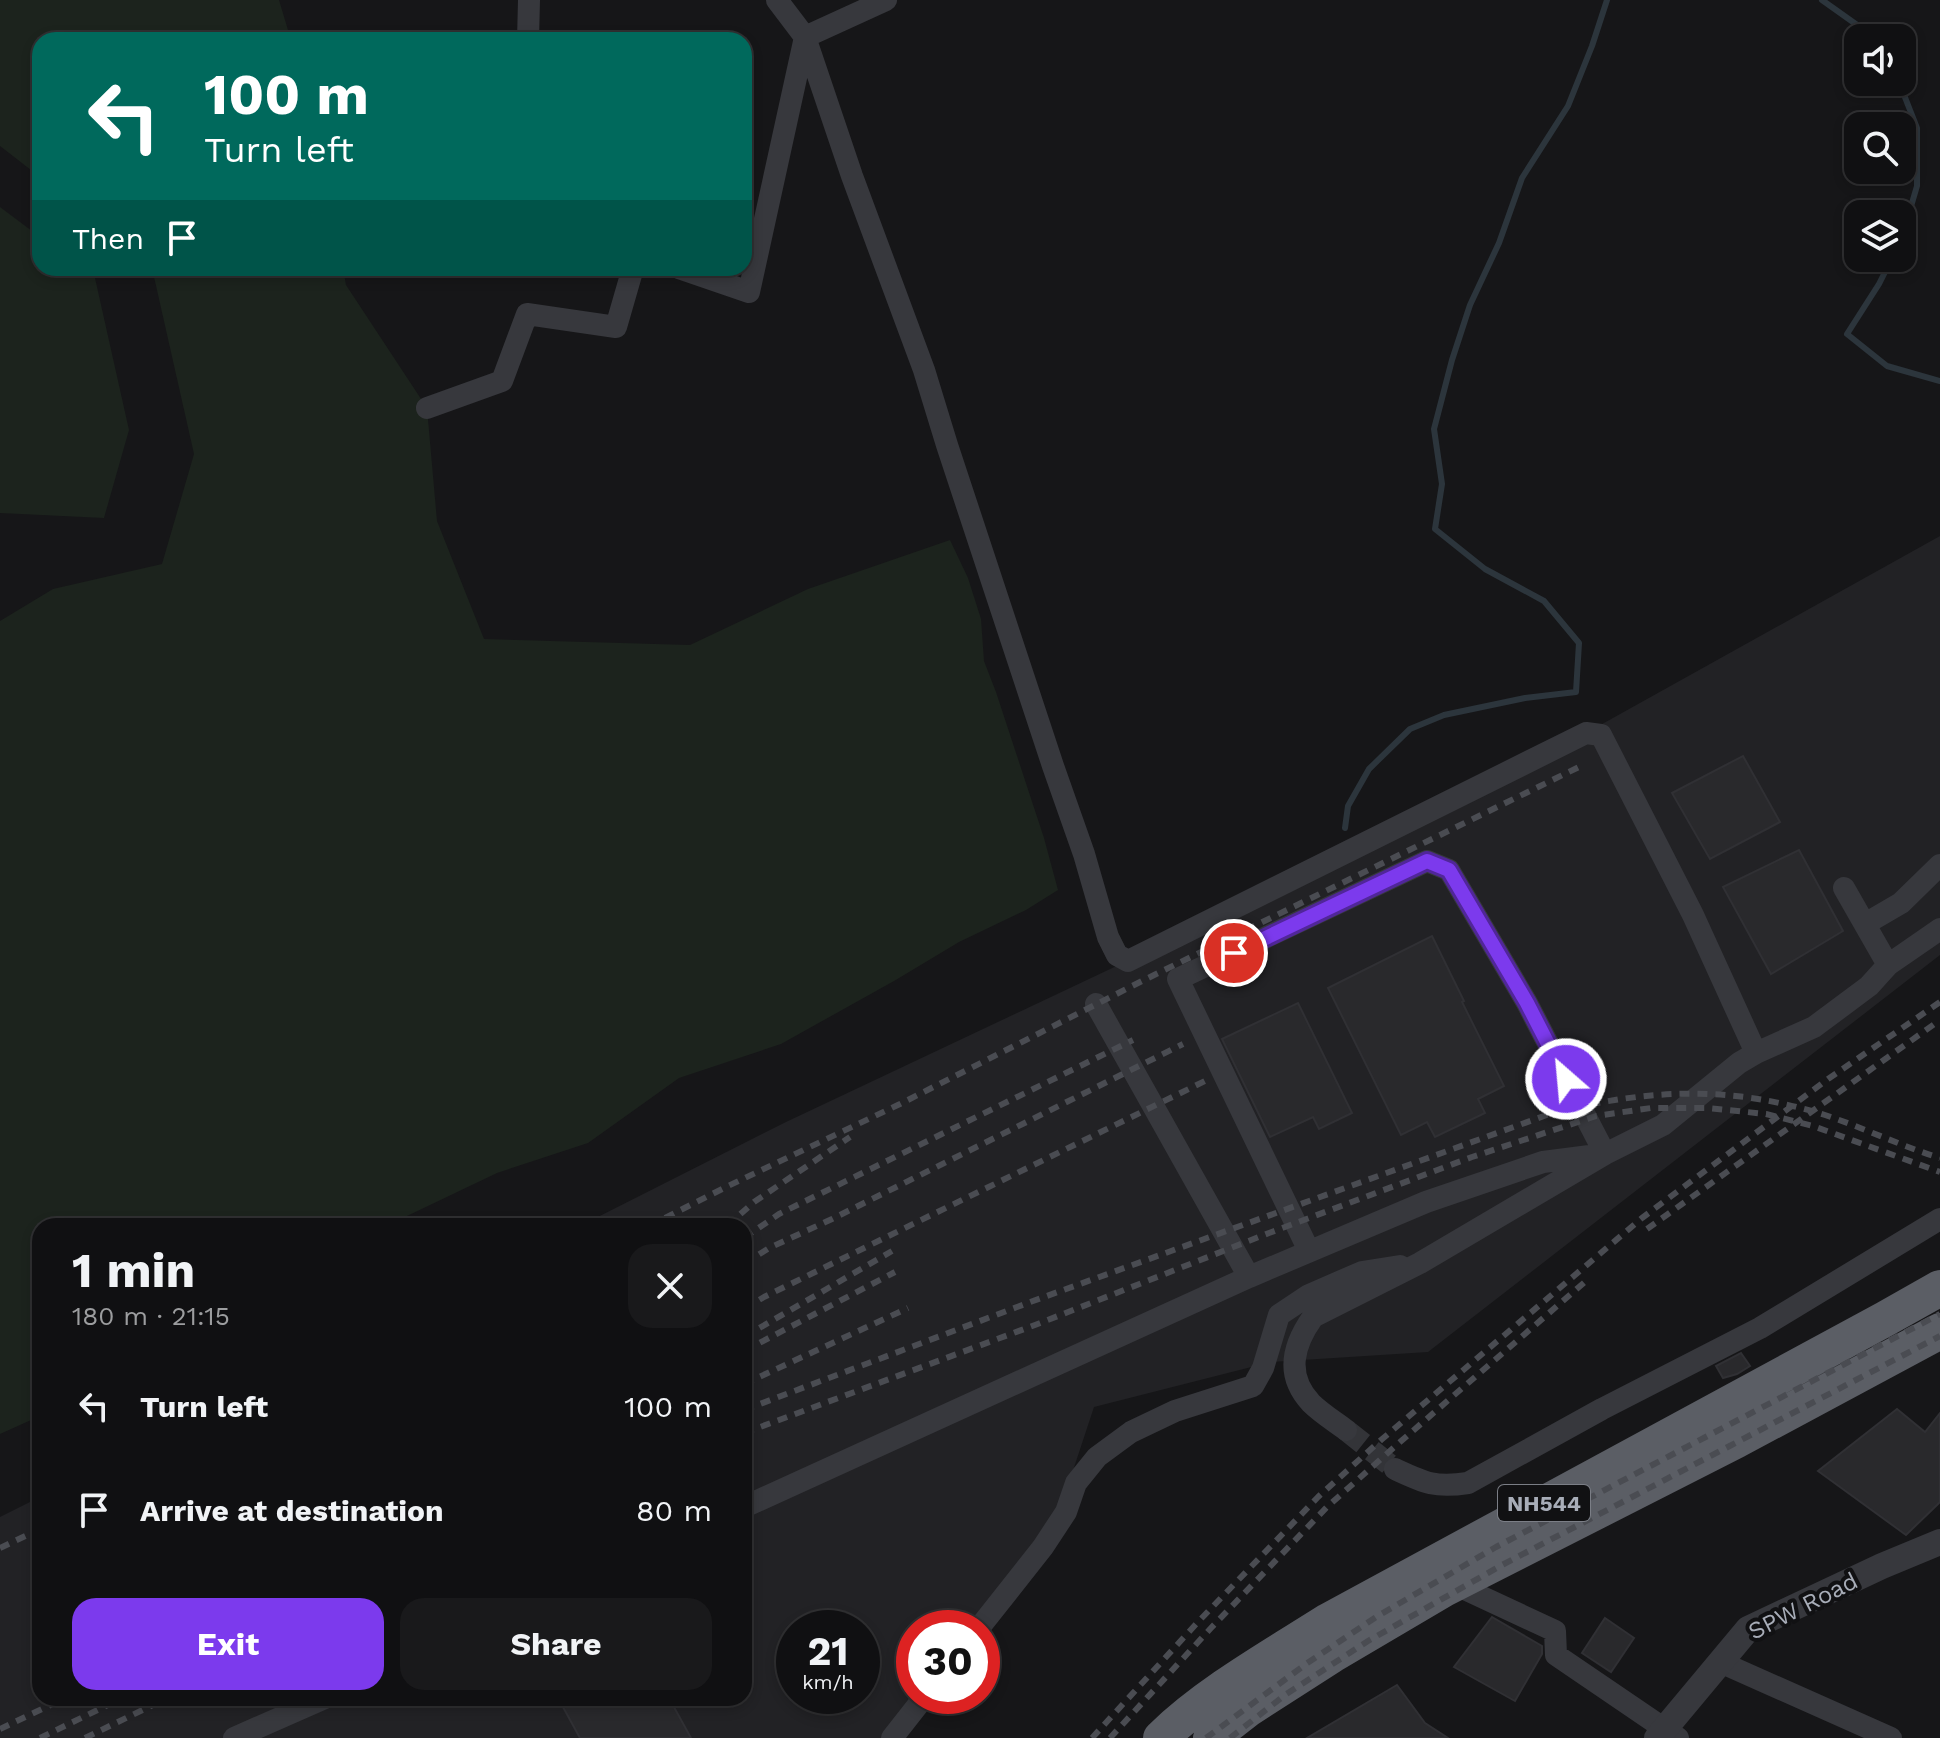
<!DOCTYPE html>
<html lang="en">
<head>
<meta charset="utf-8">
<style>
	body { margin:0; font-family:"Work Sans",sans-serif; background:#19191b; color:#f1f3f6; height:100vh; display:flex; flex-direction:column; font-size:30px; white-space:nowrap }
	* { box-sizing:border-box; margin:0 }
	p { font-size:26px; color:#9c9d9f }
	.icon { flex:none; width:44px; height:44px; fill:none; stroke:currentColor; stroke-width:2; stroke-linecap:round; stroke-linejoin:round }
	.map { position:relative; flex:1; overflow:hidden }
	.details { position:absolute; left:32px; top:1218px; width:720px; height:488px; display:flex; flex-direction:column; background:#101012; border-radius:24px; box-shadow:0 4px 12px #0003,0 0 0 2px #303032 }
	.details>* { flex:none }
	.top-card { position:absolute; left:32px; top:32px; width:720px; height:244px; border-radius:24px; box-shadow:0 4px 12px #0003,0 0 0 2px #303032; background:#00695c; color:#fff; overflow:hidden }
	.tools { position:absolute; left:1844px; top:24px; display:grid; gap:16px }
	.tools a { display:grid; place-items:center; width:72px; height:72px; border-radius:16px; background:#101012; box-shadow:0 4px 12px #0003,0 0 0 2px #303032; font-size:40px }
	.speed { position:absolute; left:776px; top:1610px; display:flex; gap:16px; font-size:40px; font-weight:700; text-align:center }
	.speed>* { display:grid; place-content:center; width:104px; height:104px; border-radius:50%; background:#101012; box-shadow:0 4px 12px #0003,0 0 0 2px #303032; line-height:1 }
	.speed small { font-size:20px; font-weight:400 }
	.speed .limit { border:12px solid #d22; background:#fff; color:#111 }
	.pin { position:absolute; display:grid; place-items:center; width:68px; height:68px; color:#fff; margin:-34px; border:4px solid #fff; border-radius:50%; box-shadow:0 2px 8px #0007 }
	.me { position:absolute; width:88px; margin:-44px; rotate:333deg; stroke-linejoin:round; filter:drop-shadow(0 0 6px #0008) }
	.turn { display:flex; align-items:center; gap:28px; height:168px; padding:0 40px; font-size:36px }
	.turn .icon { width:104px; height:104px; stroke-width:2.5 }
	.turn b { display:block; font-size:56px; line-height:68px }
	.then { display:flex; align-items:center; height:76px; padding:0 40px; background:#0003; gap:16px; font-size:30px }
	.round { display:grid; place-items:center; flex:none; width:84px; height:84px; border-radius:24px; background:#19191b }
	.summary { display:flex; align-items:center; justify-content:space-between; height:136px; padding:0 40px }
	h1 { font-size:48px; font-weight:700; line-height:60px }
	.action { display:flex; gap:16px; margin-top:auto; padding:16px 40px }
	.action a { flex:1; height:92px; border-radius:24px; background:#7c3aed; color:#fff; font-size:32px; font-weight:700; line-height:92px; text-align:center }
	.action a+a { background:#19191b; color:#f1f3f6 }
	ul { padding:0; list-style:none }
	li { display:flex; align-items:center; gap:24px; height:104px; padding:0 40px }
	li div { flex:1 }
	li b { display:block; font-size:30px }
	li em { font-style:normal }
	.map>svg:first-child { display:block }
</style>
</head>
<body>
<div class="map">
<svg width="1940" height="1738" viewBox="0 0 1940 1738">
	<rect width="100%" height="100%" fill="#161618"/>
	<!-- built -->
	<path fill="#222225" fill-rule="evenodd" d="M1940 536V955L1428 1352 1271 1362 1094 1407 1056 1522 971 1628H914V1696L883 1738H0V1517L40 1497V1698H744V1226H580L786 1122 1358 852 1586 733ZM794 1628H862V1696H794Z"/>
	<!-- green -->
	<path fill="#1c231d" d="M0 0H279L291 40H40V177L0 146Z
		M0 207 40 237V268H82L95 278 129 430 104 518 0 513Z
		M152 268H343L346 285 427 408 437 521 484 639 690 645 808 589 950 540 968 578 981 619 984 661 996 692 1044 838 1058 890 1026 910 959 942 894 981 781 1044 679 1078 588 1143 497 1173 386 1226H40V1416L0 1434V621L53 589 162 564 194 454Z"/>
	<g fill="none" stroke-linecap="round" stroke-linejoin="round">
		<!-- stream -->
		<path stroke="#2c353c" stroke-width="6" d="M1822 0 1867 32 1871 38
			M1899 82 1917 128V186L1902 237
			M1892 258 1879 284 1847 334 1887 366 1940 381
			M1345 828 1348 806 1369 769 1410 729 1444 715 1525 698 1576 692 1579 643 1544 601 1485 569 1435 529 1442 484 1434 429 1452 360 1470 305 1499 243 1522 178 1568 106 1592 46 1607 0"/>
	</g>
	<!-- building -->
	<path fill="#29292c" stroke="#303034" stroke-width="2" d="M1743 756 1780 822 1710 859 1672 793Z
		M1799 850 1843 931 1771 974 1723 887Z
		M1432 936 1464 1001 1462 1002 1504 1086 1478 1099 1485 1113 1435 1137 1427 1122 1401 1135 1328 988Z
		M1298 1003 1352 1113 1319 1129 1313 1117 1270 1137 1222 1039Z
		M1741 1353 1750 1366 1737 1374 1723 1378 1716 1366Z
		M1897 1409 1925 1432 1940 1413V1502L1906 1535 1818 1471Z
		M1492 1617 1542 1646V1654L1515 1701 1454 1667Z
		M1605 1618 1634 1638 1611 1672 1582 1653Z
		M1397 1685 1425 1723 1448 1738H1307Z
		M558 1698H669L691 1738H580Z"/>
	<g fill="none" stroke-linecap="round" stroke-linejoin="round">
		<!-- minor-tunnel -->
		<path stroke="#333438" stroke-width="22" stroke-dasharray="22 11" stroke-linecap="butt" d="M1346 1430 1395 1469"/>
		<!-- minor -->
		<path stroke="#37383d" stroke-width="22" d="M777 0 805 37 852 176 924 370 947 445 1053 766 1084 854 1108 937 1117 955 1128 961 1586 733 1601 735 1693 915 1756 1053 1739 1063 1663 1125 1605 1154 1420 1263 1313 1317C1293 1345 1285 1375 1311 1403 1321 1413 1334 1421 1346 1430
			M528 40 529 0
			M679 268 749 292 805 37 886 0
			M427 408 502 381 527 314 616 327 633 268
			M1865 924 1901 903 1940 865
			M1888 965 1940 929
			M1096 1004 1249 1277
			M1756 1053 1814 1027 1869 986 1888 965 1844 888
			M1395 1469C1425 1483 1435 1488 1468 1483L1602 1409 1760 1328 1940 1219
			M744 1507 1249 1277 1426 1202 1543 1162 1605 1154 1527 1003 1449 870 1427 861 1178 979 1309 1251
			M1454 1584 1555 1631 1556 1655 1678 1738
			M979 1628 1043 1547 1066 1512 1076 1483 1097 1457 1131 1432 1175 1411 1253 1386 1263 1368 1279 1315 1309 1295 1362 1272 1400 1266
			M1720 1662 1891 1738
			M234 1738 325 1698
			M892 1738 925 1696"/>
		<!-- tertiary -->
		<path stroke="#37383d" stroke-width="26" d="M1657 1738 1748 1629 1882 1566 1940 1542"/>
		<!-- trunk -->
		<path stroke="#5b5e65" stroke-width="36" d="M1161 1738C1207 1693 1273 1656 1328 1621L1885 1319 1940 1288
			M1211 1738 1248 1709 1332 1655 1444 1589 1737 1440 1940 1331"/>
		<!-- rail -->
		<path stroke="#4a4c52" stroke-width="6" stroke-dasharray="10 8" stroke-linecap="butt" d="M649 1226 726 1187 900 1104 1144 980 1581 766
			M727 1226 754 1202 850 1137
			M1647 1229 1940 1020
			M744 1238 779 1214 1133 1040
			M744 1264 769 1248 832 1219 1183 1044
			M744 1309 764 1297 1207 1080
			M744 1337 892 1251
			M744 1351 895 1272
			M744 1384 908 1308
			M744 1410 1033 1301 1555 1112C1652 1089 1729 1085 1825 1115 1864 1128 1901 1146 1940 1158
			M744 1433 1035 1325 1269 1233 1472 1157 1596 1116 1651 1108H1708L1766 1114 1813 1126 1940 1172
			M0 1548 40 1529
			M0 1729 65 1698
			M40 1738 122 1698
			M85 1738 167 1698
			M1092 1738 1197 1623 1318 1497 1381 1440 1642 1218 1828 1079 1940 1002
			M1110 1738 1211 1628 1327 1507 1400 1442 1586 1281
			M1206 1738 1306 1664 1376 1617 1496 1547 1940 1314
			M1230 1738 1285 1695 1368 1641 1502 1565 1940 1336"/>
	</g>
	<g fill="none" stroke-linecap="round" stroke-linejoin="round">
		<defs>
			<path id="route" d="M1234 953 1427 861 1449 870 1527 1003 1566 1079"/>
		</defs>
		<!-- route casing -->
		<use href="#route" stroke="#51269a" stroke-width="20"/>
		<!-- route -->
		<use href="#route" stroke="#7c3aed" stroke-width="14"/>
	</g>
	<g text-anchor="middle" stroke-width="8" stroke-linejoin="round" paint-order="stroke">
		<!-- shield labels -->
		<rect fill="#111113" stroke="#7b7e86" stroke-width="2" x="1498" y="1485" width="92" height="36" rx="6"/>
		<g font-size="22" font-weight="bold" fill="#a8adb8">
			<text x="1544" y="1511">NH544</text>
		</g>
		<!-- street labels -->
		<g font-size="24" fill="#a8adb8" stroke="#111113">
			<text transform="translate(1803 1606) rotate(-27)" y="8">SPW Road</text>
		</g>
	</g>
</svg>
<div class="tools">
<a><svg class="icon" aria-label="sound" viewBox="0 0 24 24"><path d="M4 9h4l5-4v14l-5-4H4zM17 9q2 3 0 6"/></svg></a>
<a><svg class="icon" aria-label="search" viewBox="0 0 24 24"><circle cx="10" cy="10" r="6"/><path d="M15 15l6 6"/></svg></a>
<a><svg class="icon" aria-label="layers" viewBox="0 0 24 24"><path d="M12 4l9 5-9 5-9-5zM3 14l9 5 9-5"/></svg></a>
</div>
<div class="speed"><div>21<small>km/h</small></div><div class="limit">30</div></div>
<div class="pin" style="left:1234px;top:953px;background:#d93025"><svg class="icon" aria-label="arrive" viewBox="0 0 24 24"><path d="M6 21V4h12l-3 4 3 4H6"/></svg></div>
<svg class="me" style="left:1566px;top:1079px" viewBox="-20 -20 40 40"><circle r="17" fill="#7c3aed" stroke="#fff" stroke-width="3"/><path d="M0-11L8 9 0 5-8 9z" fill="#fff"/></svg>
<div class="top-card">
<div class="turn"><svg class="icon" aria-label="left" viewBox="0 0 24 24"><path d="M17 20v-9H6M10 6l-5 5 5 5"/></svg><div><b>100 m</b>Turn left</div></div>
<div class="then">Then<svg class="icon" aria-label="arrive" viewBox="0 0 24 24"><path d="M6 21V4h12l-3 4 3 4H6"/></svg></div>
</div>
<section class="details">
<div class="summary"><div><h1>1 min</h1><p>180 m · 21:15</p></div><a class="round"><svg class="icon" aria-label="close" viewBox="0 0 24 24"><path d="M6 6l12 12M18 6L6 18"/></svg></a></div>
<ul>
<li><svg class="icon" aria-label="left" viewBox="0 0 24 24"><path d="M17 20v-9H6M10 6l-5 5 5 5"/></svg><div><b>Turn left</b></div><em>100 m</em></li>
<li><svg class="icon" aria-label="arrive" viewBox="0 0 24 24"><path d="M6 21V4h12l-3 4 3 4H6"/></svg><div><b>Arrive at destination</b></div><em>80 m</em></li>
</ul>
<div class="action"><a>Exit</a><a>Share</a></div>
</section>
</div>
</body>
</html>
